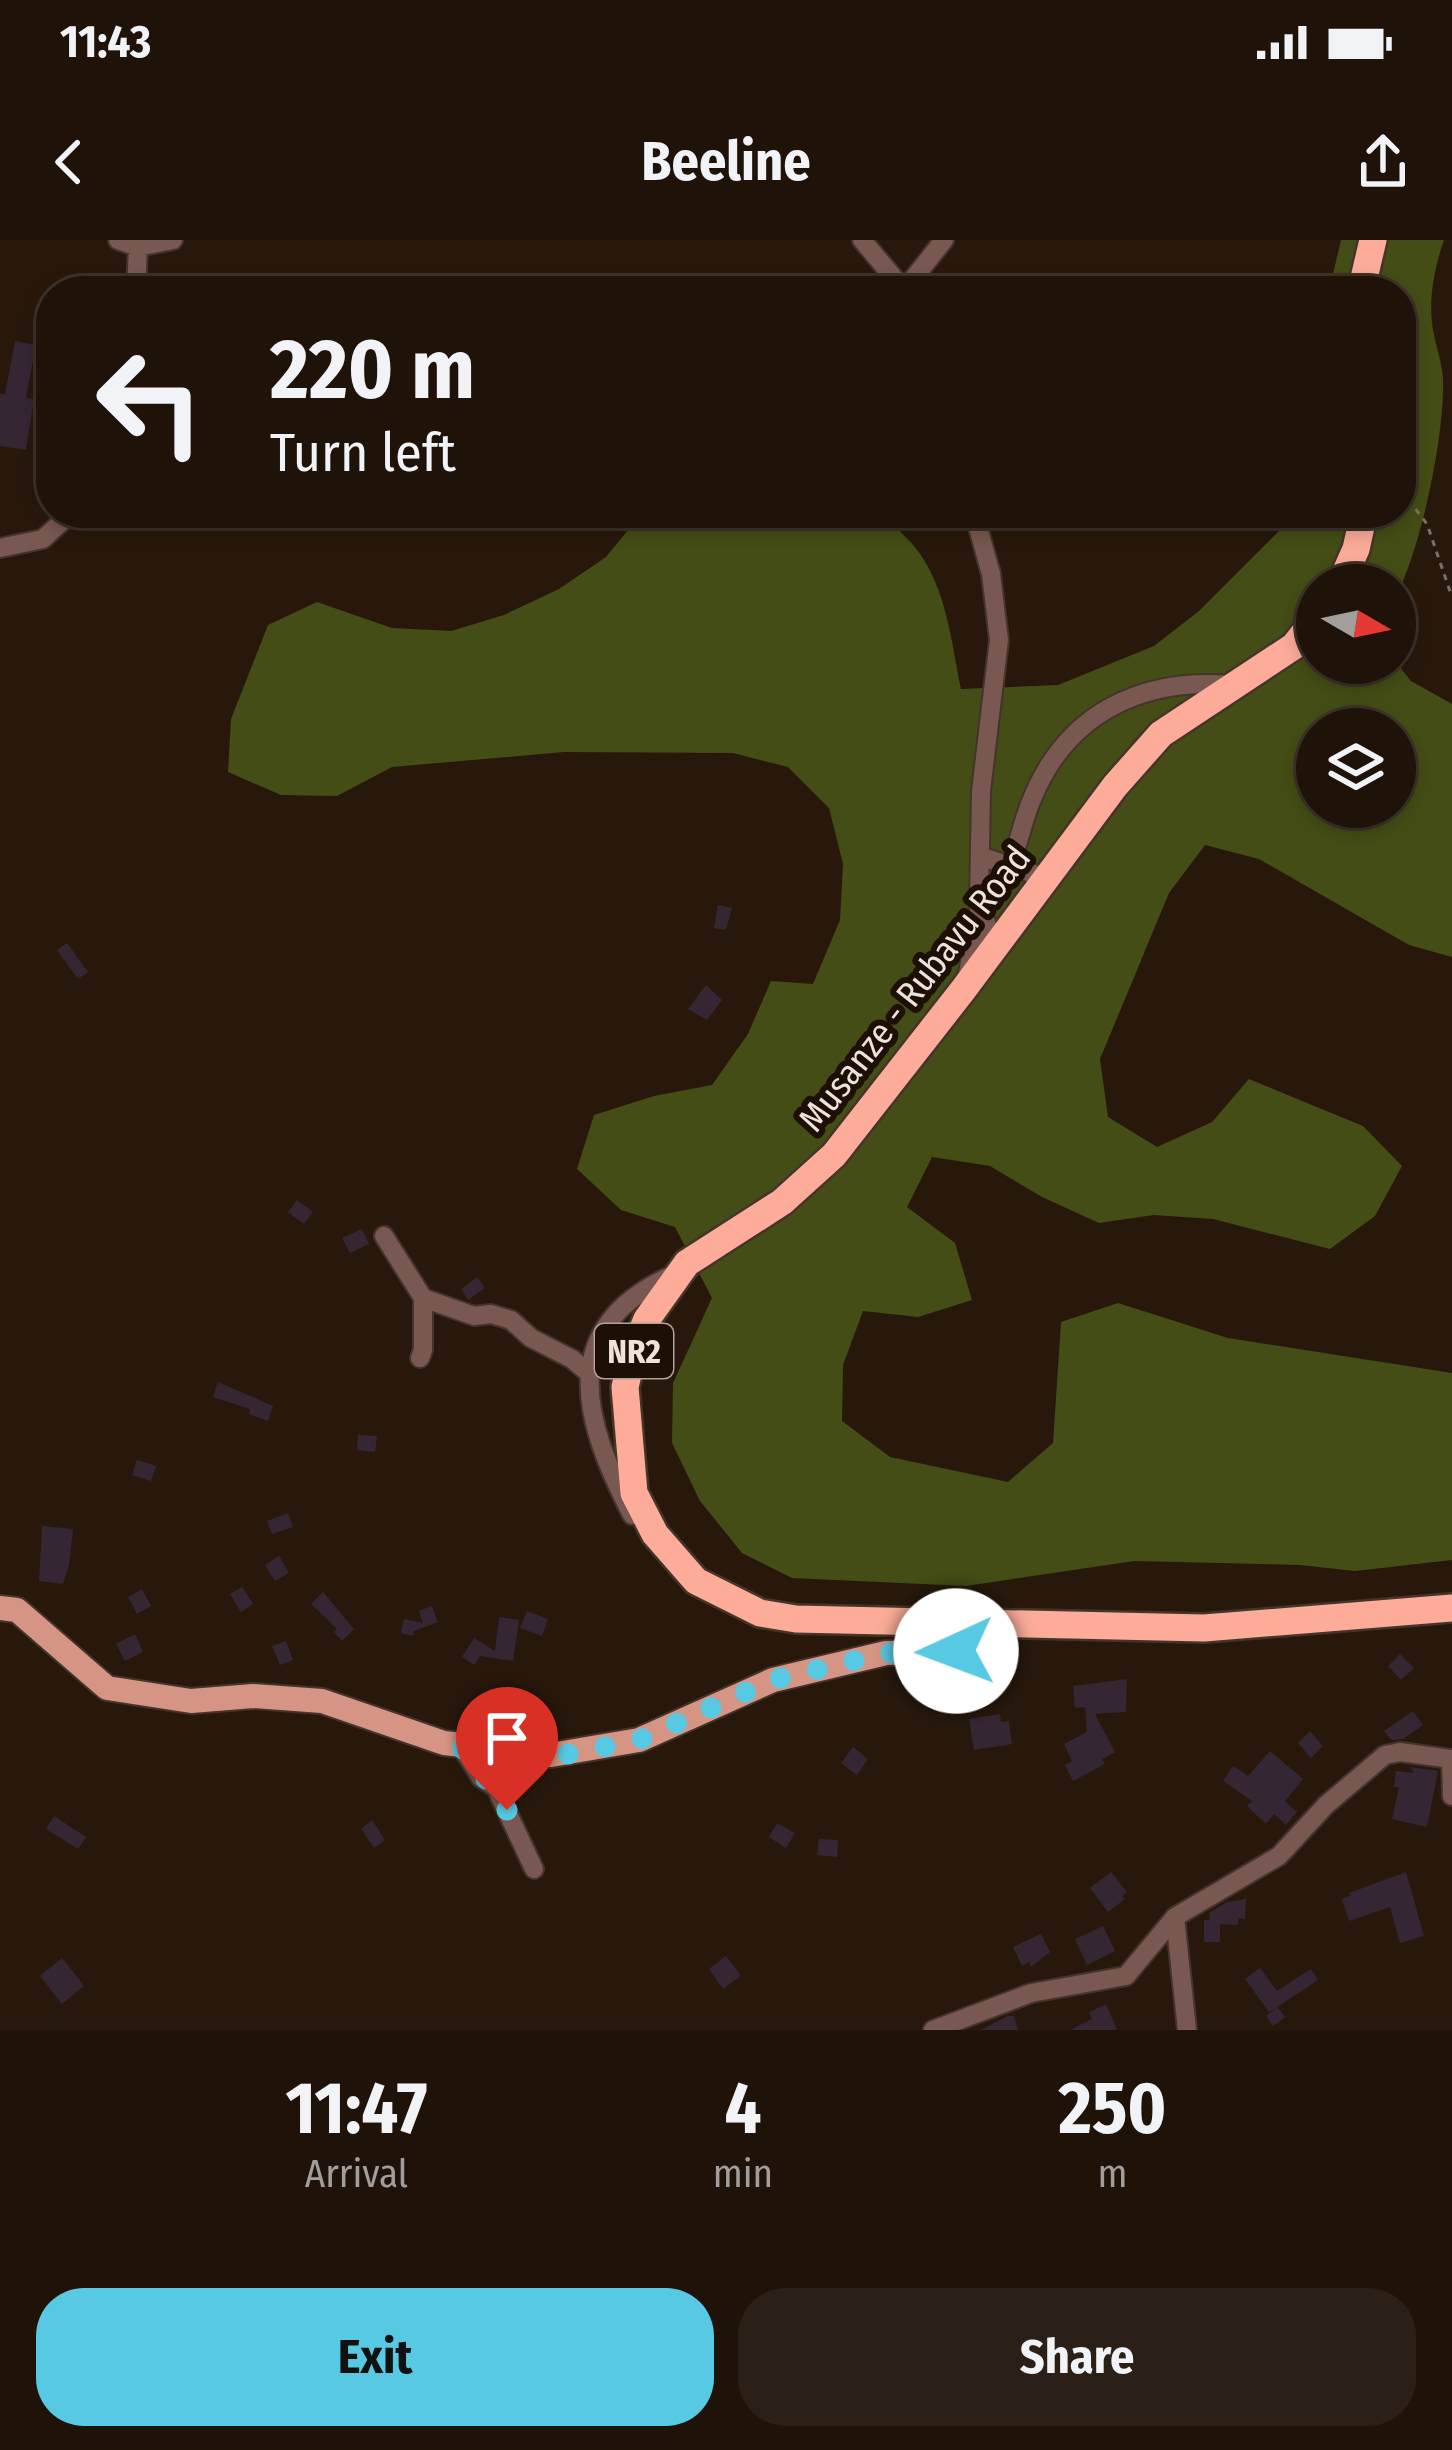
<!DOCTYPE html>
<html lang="en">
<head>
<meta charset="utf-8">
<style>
	body { margin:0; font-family:"Fira Sans Condensed",sans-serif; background:#2b2017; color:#f1f3f6; height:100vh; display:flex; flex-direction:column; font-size:45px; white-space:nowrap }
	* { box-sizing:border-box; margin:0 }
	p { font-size:39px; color:#a19e9c }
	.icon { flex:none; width:66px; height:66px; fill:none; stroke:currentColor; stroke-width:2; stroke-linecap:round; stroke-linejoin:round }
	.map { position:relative; height:1790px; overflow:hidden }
	.details { display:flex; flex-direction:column; background:#1e1209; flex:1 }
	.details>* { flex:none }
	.banner { position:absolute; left:36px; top:36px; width:1380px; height:252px; border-radius:48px; box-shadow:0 6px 18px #0003,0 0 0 3px #3c322a; background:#1e1209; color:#f1f3f6; overflow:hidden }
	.needle { width:78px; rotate:99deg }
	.buttons { position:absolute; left:1296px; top:324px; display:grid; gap:24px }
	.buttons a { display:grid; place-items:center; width:120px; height:120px; border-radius:50%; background:#1e1209; box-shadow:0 6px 18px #0003,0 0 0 3px #3c322a; font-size:60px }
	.pin { position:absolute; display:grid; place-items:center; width:102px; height:102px; color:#fff; margin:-123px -51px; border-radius:50% 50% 50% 0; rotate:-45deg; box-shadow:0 0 12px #0007 }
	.pin .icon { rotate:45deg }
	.me { position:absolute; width:132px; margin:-66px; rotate:268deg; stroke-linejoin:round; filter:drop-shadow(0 0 9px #0008) }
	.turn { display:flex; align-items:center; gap:42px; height:252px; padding:0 36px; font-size:54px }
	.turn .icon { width:156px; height:156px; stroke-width:2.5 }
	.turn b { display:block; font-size:84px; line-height:102px }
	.eta { display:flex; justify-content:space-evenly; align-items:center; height:204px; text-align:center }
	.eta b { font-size:72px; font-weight:700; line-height:84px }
	.action { display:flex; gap:24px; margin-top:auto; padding:24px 36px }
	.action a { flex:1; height:138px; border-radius:48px; background:#57c9e2; color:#111; font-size:48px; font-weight:700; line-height:138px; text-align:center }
	.action a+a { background:#2b2017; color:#f1f3f6 }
	.status { display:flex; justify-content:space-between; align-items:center; height:84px; padding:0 60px; background:#1e1209; direction:ltr }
	.status svg { height:33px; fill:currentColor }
	header { display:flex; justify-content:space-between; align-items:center; height:156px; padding:0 36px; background:#1e1209; font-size:54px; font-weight:700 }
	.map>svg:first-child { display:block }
</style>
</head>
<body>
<div class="status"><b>11:43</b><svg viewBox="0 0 49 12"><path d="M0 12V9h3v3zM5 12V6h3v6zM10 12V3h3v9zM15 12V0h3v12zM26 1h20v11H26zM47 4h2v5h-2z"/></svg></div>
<header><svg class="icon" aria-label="back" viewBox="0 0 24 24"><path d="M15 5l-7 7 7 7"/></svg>Beeline<svg class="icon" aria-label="share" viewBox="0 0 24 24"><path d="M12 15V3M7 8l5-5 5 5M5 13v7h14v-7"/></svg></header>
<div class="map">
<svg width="1452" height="1790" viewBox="0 0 1452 1790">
	<rect width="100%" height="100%" fill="#28180c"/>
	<!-- forest -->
	<path fill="#444d15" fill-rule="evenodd" d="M1341 0H1444C1435 26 1429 55 1432 83 1434 102 1442 120 1443 139 1445 194 1421 310 1395 358V345H1317V423L1395 421 1411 441 1452 464V717L1409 705 1259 619 1205 605 1169 653 1100 819 1108 877 1157 907 1212 882 1249 839 1363 886 1402 926 1375 976 1330 1009 1213 979 1154 975 1099 983 1042 957 990 926 932 917 907 967 955 1003 972 1060 918 1077 863 1071 843 1125 842 1181 890 1217 1008 1242 1053 1203 1061 1082 1118 1063 1228 1098 1452 1133V1320L1355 1331 1300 1325 1134 1321 966 1346 792 1338 742 1313 700 1261 672 1203 673 1143 712 1058 675 987 621 970 577 929 594 875 654 856 712 845 748 794 771 741 813 744 840 680 843 624 829 568 788 527 733 513 564 512 392 527 337 556 281 555 228 532 231 479 268 385 317 362 392 388 451 391 504 375 559 349 606 317 642 273H874C943 312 947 378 961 449L1058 445 1154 406 1199 371 1280 290 1283 273H1401V51H1329ZM1317 489H1395V567H1317Z"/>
	<!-- building -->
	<path fill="#352633" d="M15 101 36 105 26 158 34 159 26 210 0 206V154H5Z
		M718 665 732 668 726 690 714 688Z
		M67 703 88 732 78 739 57 710Z
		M706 745 722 760 707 780 688 769Z
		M297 960 313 972 304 984 288 972Z
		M362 989 369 1004 350 1013 342 998Z
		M477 1037 485 1048 468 1060 461 1049Z
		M218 1142 273 1166 268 1181 249 1174 250 1169 213 1157Z
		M358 1195 377 1196 375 1212 357 1210Z
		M137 1220 156 1226 151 1241 132 1235Z
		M288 1273 293 1287 272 1294 267 1281Z
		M42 1286 73 1289 69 1325 63 1344 39 1341Z
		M279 1316 289 1333 275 1341 265 1325Z
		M242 1347 253 1364 241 1372 230 1354Z
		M142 1349 151 1366 137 1374 128 1357Z
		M323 1352 354 1389 342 1401 334 1392 337 1389 311 1364Z
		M432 1366 438 1382 414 1391 413 1396 401 1393 404 1379 423 1383 419 1371Z
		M527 1371 548 1379 542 1396 520 1388Z
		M499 1377 519 1380 513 1421 480 1416 474 1425 462 1417 474 1398 495 1411Z
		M135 1394 143 1412 125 1421 116 1404Z
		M286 1401 293 1420 280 1425 272 1406Z
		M1400 1414 1414 1428 1401 1440 1388 1426Z
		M1127 1439 1126 1472 1095 1474 1115 1512 1102 1519 1105 1524 1073 1541 1065 1525 1072 1521 1064 1504 1087 1492 1085 1467 1075 1468 1073 1446Z
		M1413 1471 1423 1485 1403 1499 1391 1500 1384 1491Z
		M1000 1474 1001 1482 1009 1481 1012 1504 974 1510 969 1479Z
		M1310 1491 1323 1506 1311 1518 1298 1503Z
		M853 1507 868 1519 857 1535 841 1523Z
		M1270 1511 1303 1539 1285 1561 1297 1572 1286 1585 1274 1574 1266 1584 1247 1566 1252 1561 1223 1541 1233 1526 1248 1536Z
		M1410 1527 1438 1531 1427 1587 1392 1579 1399 1547H1394L1396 1531 1414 1533Z
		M54 1576 86 1597 78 1609 46 1589Z
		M372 1580 385 1600 374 1608 361 1589Z
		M777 1583 795 1593 786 1608 769 1597Z
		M819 1599 838 1600 837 1617 817 1615Z
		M1111 1632 1127 1652 1122 1656 1125 1659 1108 1672 1090 1648Z
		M1406 1632 1424 1696 1400 1703 1390 1667 1349 1681 1342 1659 1350 1656 1349 1653Z
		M1246 1659 1245 1679 1238 1678V1685L1220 1684V1702H1204V1680H1210L1209 1673 1227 1662Z
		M1103 1686 1115 1711 1087 1725 1075 1699Z
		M1041 1694 1050 1712 1031 1727 1029 1722 1022 1726 1013 1707Z
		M726 1716 741 1736 723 1749 709 1729Z
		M62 1718 84 1746 62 1764 40 1736Z
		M1260 1728 1277 1751 1311 1729 1318 1740 1277 1767 1285 1777 1273 1786 1266 1776 1277 1767 1269 1772 1245 1739Z
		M1106 1764 1117 1790H1070L1092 1779 1089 1772Z
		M1008 1776H1014L1018 1790H981Z"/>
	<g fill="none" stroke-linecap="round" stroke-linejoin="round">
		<defs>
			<path id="minor" d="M118 0 138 7 173 0
				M862 0 905 51
				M905 49 944 0
				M136 51 138 7
				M974 273 991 334 999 400 981 551 979 662 995 708
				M0 308 43 299 71 273
				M980 616 1046 638
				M998 644C1018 618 1019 589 1032 559 1067 473 1142 437 1232 445
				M968 734 978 673
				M384 996 423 1058 474 1076 491 1074 511 1080 531 1098 572 1119 590 1134
				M420 1118 423 1110V1058
				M632 1275C582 1178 555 1086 675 1034
				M460 1505 481 1538 496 1548 534 1629
				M1451 1519 1452 1556
				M1175 1677 1187 1790
				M933 1790 1031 1753 1126 1736 1175 1677 1279 1616 1326 1565 1385 1515 1400 1512 1452 1519"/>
			<path id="major" d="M0 1368 17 1370 107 1448 191 1461 253 1456 322 1461 444 1503 551 1515 639 1500 773 1440 886 1413 956 1411 997 1401 998 1384"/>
			<path id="highway" d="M1361 51 1373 0
				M1340 345 1356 309 1364 273
				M1317 377 1294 406 1161 494 1115 546 963 750 834 915 782 962 687 1023 647 1079 633 1113 625 1147 634 1253 655 1294 696 1341 760 1373 796 1379 1204 1388 1452 1368"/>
		</defs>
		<!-- minor casing -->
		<use href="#minor" stroke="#443429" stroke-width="22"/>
		<!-- major casing -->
		<use href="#major" stroke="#443429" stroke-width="28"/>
		<!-- highway casing -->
		<use href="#highway" stroke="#443429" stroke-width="32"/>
		<!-- path -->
		<path stroke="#7d6f65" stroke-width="3" stroke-dasharray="6 6" stroke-linecap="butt" d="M1401 250 1427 284 1452 357"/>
		<!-- minor -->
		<use href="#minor" stroke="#785851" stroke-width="18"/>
		<!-- major -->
		<use href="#major" stroke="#d69484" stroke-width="24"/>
		<!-- highway -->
		<use href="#highway" stroke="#fcac99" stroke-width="27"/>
	</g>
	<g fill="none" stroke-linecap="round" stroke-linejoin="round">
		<!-- route -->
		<path stroke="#57c9e2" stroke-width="21" stroke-dasharray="0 37.8" d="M507 1570C495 1546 475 1528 460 1505L529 1514H568L639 1500 773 1440 886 1413 956 1411"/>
	</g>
	<g text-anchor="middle" stroke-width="12" stroke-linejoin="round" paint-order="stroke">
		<!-- shield labels -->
		<rect fill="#1e0f05" stroke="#b0a39b" stroke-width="3" x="595" y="1084" width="78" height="54" rx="9"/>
		<g font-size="33" font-weight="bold" fill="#eee3db">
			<text x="634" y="1123">NR2</text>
		</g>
		<!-- street labels -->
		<g font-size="36" fill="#eee3db" stroke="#1e0f05">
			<text transform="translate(914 748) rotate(-52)" y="13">Musanze - Rubavu Road</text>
		</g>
	</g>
</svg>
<div class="buttons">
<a><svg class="needle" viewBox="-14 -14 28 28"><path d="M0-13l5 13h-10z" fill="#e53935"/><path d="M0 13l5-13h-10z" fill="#a19e9c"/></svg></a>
<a><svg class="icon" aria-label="layers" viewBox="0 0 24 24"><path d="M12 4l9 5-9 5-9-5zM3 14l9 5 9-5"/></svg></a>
</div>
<div class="pin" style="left:507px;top:1570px;background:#d93025"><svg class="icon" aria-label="arrive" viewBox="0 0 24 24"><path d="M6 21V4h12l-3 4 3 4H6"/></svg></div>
<svg class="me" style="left:956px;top:1411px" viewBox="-20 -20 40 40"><circle r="19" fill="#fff"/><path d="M0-13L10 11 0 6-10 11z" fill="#57c9e2"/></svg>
<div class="banner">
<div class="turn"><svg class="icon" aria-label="left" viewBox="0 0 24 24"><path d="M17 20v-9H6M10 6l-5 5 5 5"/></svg><div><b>220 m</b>Turn left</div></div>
</div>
</div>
<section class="details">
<div class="eta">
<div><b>11:47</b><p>Arrival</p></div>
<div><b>4</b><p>min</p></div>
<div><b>250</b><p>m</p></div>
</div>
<div class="action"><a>Exit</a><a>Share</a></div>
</section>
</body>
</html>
